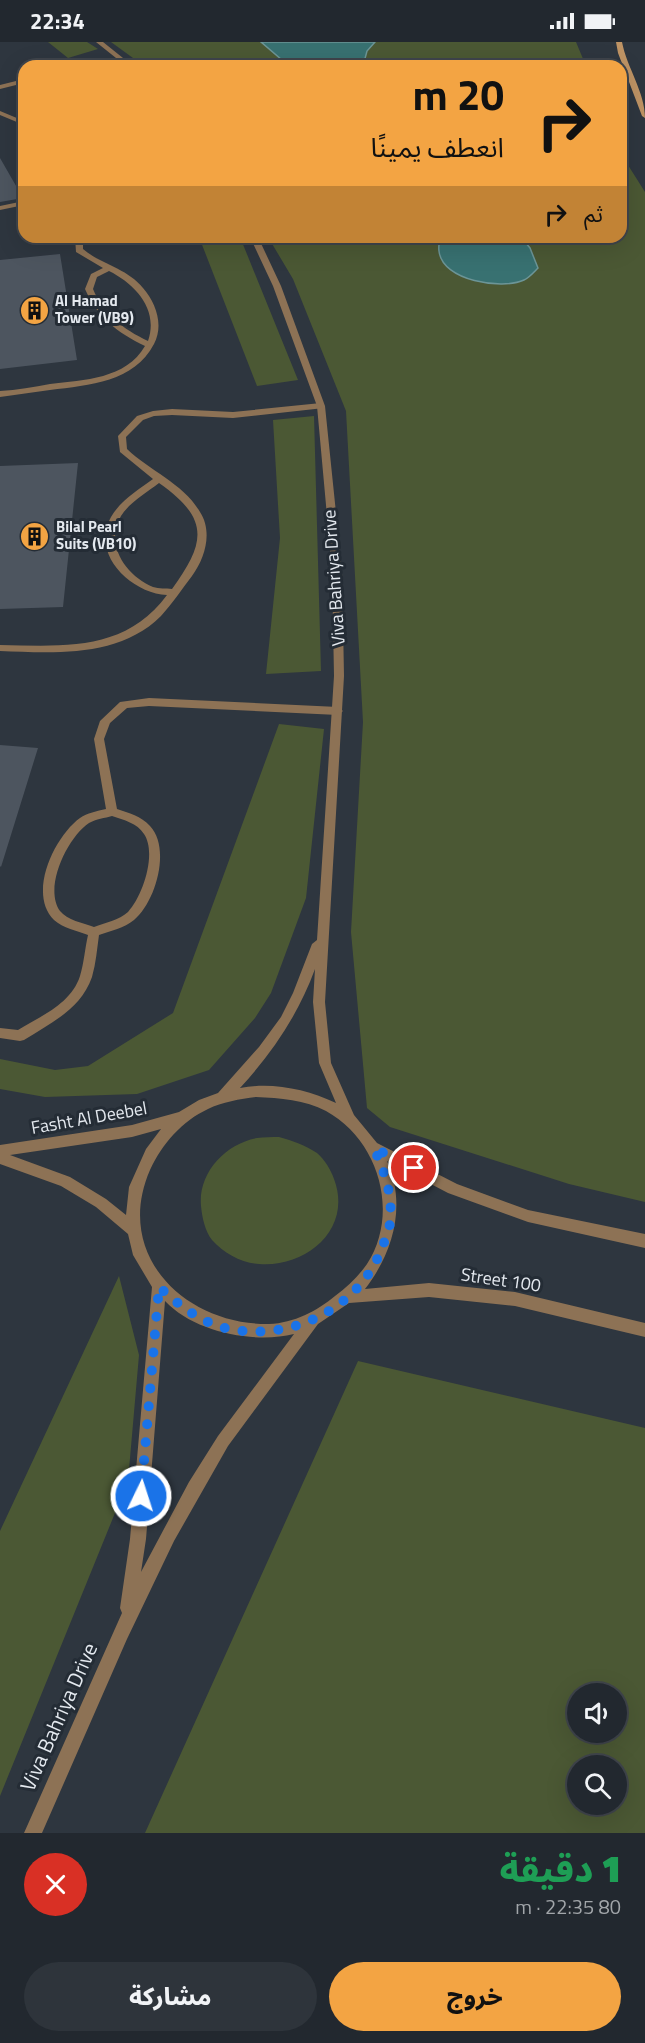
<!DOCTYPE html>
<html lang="ar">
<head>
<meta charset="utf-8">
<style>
	body { margin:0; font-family:"Titillium Web","Noto Sans Arabic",sans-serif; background:#2e343b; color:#f1f3f6; direction:rtl; height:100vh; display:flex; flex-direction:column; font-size:22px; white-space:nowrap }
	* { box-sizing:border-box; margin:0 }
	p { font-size:20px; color:#a2a6aa }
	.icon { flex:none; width:33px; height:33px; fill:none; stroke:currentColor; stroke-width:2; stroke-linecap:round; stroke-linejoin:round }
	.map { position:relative; height:1791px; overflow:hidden; direction:ltr }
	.drawer { display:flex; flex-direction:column; background:#22282f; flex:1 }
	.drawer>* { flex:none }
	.guide { position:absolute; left:18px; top:18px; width:609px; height:183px; border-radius:18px; box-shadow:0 6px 24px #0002,0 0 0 2px #3f444b; direction:rtl; background:#f3a443; color:#111; overflow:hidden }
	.controls { position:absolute; left:567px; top:1641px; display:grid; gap:12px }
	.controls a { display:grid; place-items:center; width:60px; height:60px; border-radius:50%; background:#22282f; box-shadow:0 6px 24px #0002,0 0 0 2px #3f444b; font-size:30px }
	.pin { position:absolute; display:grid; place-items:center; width:51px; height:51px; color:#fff; margin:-26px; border:3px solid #fff; border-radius:50%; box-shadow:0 2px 6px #0007 }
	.me { position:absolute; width:66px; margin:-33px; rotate:4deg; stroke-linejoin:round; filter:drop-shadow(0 0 4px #0008) }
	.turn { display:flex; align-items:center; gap:21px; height:126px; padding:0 24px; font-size:27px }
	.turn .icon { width:78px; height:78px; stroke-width:2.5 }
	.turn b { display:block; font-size:42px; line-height:51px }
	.then { display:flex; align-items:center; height:57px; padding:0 24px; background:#0003; gap:12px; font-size:22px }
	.round { display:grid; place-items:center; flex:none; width:63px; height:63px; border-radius:32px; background:#2e343b }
	.head { display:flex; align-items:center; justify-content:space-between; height:102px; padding:0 24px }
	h1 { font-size:36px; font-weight:800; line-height:45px; color:#1e9e55 }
	.primary-button { display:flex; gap:12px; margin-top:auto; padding:12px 24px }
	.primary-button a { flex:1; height:69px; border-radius:36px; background:#f3a443; color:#111; font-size:24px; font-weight:800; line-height:69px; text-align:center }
	.primary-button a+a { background:#2e343b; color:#f1f3f6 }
	.status { display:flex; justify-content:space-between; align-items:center; height:42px; padding:0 30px; background:#22282f; direction:ltr }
	.status svg { height:16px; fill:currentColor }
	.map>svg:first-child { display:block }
</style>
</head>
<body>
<div class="status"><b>22:34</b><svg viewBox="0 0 49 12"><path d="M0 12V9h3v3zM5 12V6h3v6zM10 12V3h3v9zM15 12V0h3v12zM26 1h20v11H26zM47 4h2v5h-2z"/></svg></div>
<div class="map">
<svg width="645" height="1791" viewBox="0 0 645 1791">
	<rect width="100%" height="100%" fill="#2e363f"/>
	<!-- green -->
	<path fill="#4b5834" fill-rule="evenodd" d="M48 0H87L98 7 68 16Z
		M111 0H576L586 24H144Z
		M621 112 645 150V1160L569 1142 390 1085 367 1066 351 890 363 680 346 369 293 237 268 195H621Z
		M199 195H240L298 338 257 344Z
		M314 374 321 629 266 632 280 496 273 378Z
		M279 682 324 687 306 856 271 951 255 976 209 1028 137 1052 45 1055 0 1047V1017L55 1028 88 1024 173 971Z
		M279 1095C293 1099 305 1103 317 1111 325 1118 331 1128 334 1137 353 1187 306 1226 259 1222 241 1221 224 1211 212 1198 205 1189 202 1175 201 1164 198 1131 225 1102 257 1096 264 1095 272 1095 279 1095Z
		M119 1234 139 1313 128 1439 0 1754V1489Z
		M358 1319 645 1386V1791H145ZM578 1652H616V1690H578ZM578 1724H616V1762H578Z"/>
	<!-- water -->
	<path fill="#387171" stroke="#6c9597" stroke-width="1.5" d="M261 0H375L367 9 363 24H289Z
		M440 195H521L530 206 538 226C534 230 529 236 524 238 502 248 442 239 439 209 438 204 440 200 440 195Z"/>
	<!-- building -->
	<path fill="#4d555f" d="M0 116 23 156 0 160Z
		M60 212 77 318 0 327V218Z
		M78 421 63 565 0 567V424Z
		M0 703 38 706 1 825 0 824Z"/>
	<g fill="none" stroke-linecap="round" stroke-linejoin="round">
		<!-- lane -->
		<path fill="#8d7255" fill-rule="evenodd" d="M24 37V41L0 47V43Z
			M0 69 24 79V83L0 73Z
			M24 159V163L0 168V164Z
			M75 195H83V207C102 223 127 226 143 246 156 261 164 283 154 302 134 340 90 343 50 348 33 350 17 353 0 355V349C17 348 34 345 50 342 84 338 126 337 145 304 118 291 97 275 85 247L91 232 103 226 76 210ZM109 229C135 242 159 267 148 299 123 287 103 272 93 247L97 235Z
			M321 361 324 362V366L233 376 172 373 154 374 143 378 126 395 127 407C150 429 184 442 200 470 213 490 205 516 192 534 182 547 172 562 161 574 119 616 54 611 0 609V603C64 604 125 610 167 553 131 551 90 512 111 475 121 458 138 448 153 437L120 410 118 394 137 374 153 369 172 367 233 370ZM159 441C210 477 206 500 172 547 166 546 159 547 153 545 126 534 104 502 121 474 130 460 146 451 159 441Z
			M149 656 338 665 343 669 338 673 149 664 127 666 110 681 104 697 117 767C129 771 141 774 150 784 171 806 156 860 134 878 124 886 111 889 99 893 97 907 96 921 92 935 81 967 51 981 24 998L20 999 0 996V986L18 988C41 974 71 962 80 934 84 921 85 906 88 893 77 889 63 886 54 878 27 851 55 794 80 776 87 771 97 769 106 767L94 697 100 679 120 660ZM112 774C124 778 137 781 144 792 157 811 143 854 128 870 119 878 105 881 94 885 83 881 67 878 60 869 43 845 68 795 89 781 96 777 105 776 112 774Z"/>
		<!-- street -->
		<path fill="#8d7255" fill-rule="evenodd" d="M96 0H103L133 24H126Z
			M250 195H258L281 244 325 364 342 529 344 634 325 960 331 1021 354 1073 377 1101 457 1142 528 1168 645 1192V1206L528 1180 448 1151 387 1119C407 1163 393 1211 365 1247L429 1241 515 1250 645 1281V1295L515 1264 429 1255 349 1261 318 1282 228 1404 174 1499 127 1597 42 1791H24L122 1571 120 1566 130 1497 152 1245 133 1213 128 1192 96 1165 61 1144 0 1122V1103L132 1083 179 1070 199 1058 218 1051 259 1005 281 975 293 951 312 902 317 898 334 634 332 529 317 364 273 244ZM315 927 313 960 319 1021 336 1061C306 1047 272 1040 240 1046 273 1010 298 973 315 927ZM256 1055C280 1056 305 1058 326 1069 379 1098 400 1171 367 1222 358 1235 347 1245 335 1254 317 1269 294 1281 269 1282 185 1283 113 1213 150 1128 162 1102 182 1079 208 1067 222 1060 240 1057 256 1055ZM161 1087 146 1107 129 1145 126 1173 106 1157 70 1135 10 1113 132 1095ZM165 1259C194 1290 254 1302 294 1292L218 1394 189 1440 141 1530 146 1497Z"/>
		<!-- secondary -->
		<path fill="#be9364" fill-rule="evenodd" d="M616 0H622C627 26 645 50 645 76L642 74 618 11Z"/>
	</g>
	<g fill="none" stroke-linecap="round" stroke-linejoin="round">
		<!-- route -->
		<path stroke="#1a73e8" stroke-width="10" stroke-dasharray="0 18" d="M141 1454 159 1245C179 1263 201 1281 229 1287 292 1300 362 1265 383 1203 386 1196 389 1188 390 1181 393 1152 385 1132 374 1106L414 1126"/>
	</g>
	<!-- icons -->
	<defs>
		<symbol id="building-disc" viewBox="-11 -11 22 22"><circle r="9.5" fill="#f3a443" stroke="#242c35"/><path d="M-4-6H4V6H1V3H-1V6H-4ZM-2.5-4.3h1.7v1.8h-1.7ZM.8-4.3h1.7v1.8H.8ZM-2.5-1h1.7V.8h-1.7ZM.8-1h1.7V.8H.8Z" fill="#111"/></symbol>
	</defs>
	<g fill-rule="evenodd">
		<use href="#building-disc" x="18" y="252" width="33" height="33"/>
		<use href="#building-disc" x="18" y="478" width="33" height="33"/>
	</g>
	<g text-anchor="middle" stroke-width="6" stroke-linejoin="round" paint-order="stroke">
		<!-- far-poi labels -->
		<g font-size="15" font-weight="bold" fill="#e4e9ef" stroke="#242c35" text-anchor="start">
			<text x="55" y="264">Al Hamad<tspan x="55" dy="17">Tower (VB9)</tspan></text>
			<text x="56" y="490">Bilal Pearl<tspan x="56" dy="17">Suits (VB10)</tspan></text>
		</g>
		<!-- street labels -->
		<g font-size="18" fill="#e4e9ef" stroke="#242c35">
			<text transform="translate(334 536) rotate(-94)" y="6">Viva Bahriya Drive</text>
			<text transform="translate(89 1076) rotate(-10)" y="6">Fasht Al Deebel</text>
			<text transform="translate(501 1238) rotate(8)" y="6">Street 100</text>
		</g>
		<!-- near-street labels -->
		<g font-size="21" fill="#e4e9ef" stroke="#242c35">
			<text transform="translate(59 1675) rotate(-66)" y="7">Viva Bahriya Drive</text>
		</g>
	</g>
</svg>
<div class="controls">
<a><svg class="icon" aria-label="sound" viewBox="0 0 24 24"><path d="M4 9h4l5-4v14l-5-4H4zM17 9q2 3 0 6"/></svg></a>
<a><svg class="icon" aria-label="search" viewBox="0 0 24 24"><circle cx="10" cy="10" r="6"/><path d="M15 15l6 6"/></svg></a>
</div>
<div class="pin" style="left:414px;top:1126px;background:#d93025"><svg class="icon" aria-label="arrive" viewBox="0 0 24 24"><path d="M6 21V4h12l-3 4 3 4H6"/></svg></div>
<svg class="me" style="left:141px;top:1454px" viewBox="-20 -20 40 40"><circle r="17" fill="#1a73e8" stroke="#fff" stroke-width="3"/><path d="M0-11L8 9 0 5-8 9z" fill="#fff"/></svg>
<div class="guide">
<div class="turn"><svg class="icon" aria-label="right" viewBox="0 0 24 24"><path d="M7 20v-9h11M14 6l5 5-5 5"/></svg><div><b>20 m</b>انعطف يمينًا</div></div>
<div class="then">ثم<svg class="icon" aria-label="right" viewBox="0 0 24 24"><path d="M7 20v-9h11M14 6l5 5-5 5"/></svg></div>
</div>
</div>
<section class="drawer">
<div class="head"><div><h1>1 دقيقة</h1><p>80 m · 22:35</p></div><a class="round" style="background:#d93025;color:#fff"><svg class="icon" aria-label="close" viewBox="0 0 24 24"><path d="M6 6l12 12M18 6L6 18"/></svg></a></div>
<div class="primary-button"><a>خروج</a><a>مشاركة</a></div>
</section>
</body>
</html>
